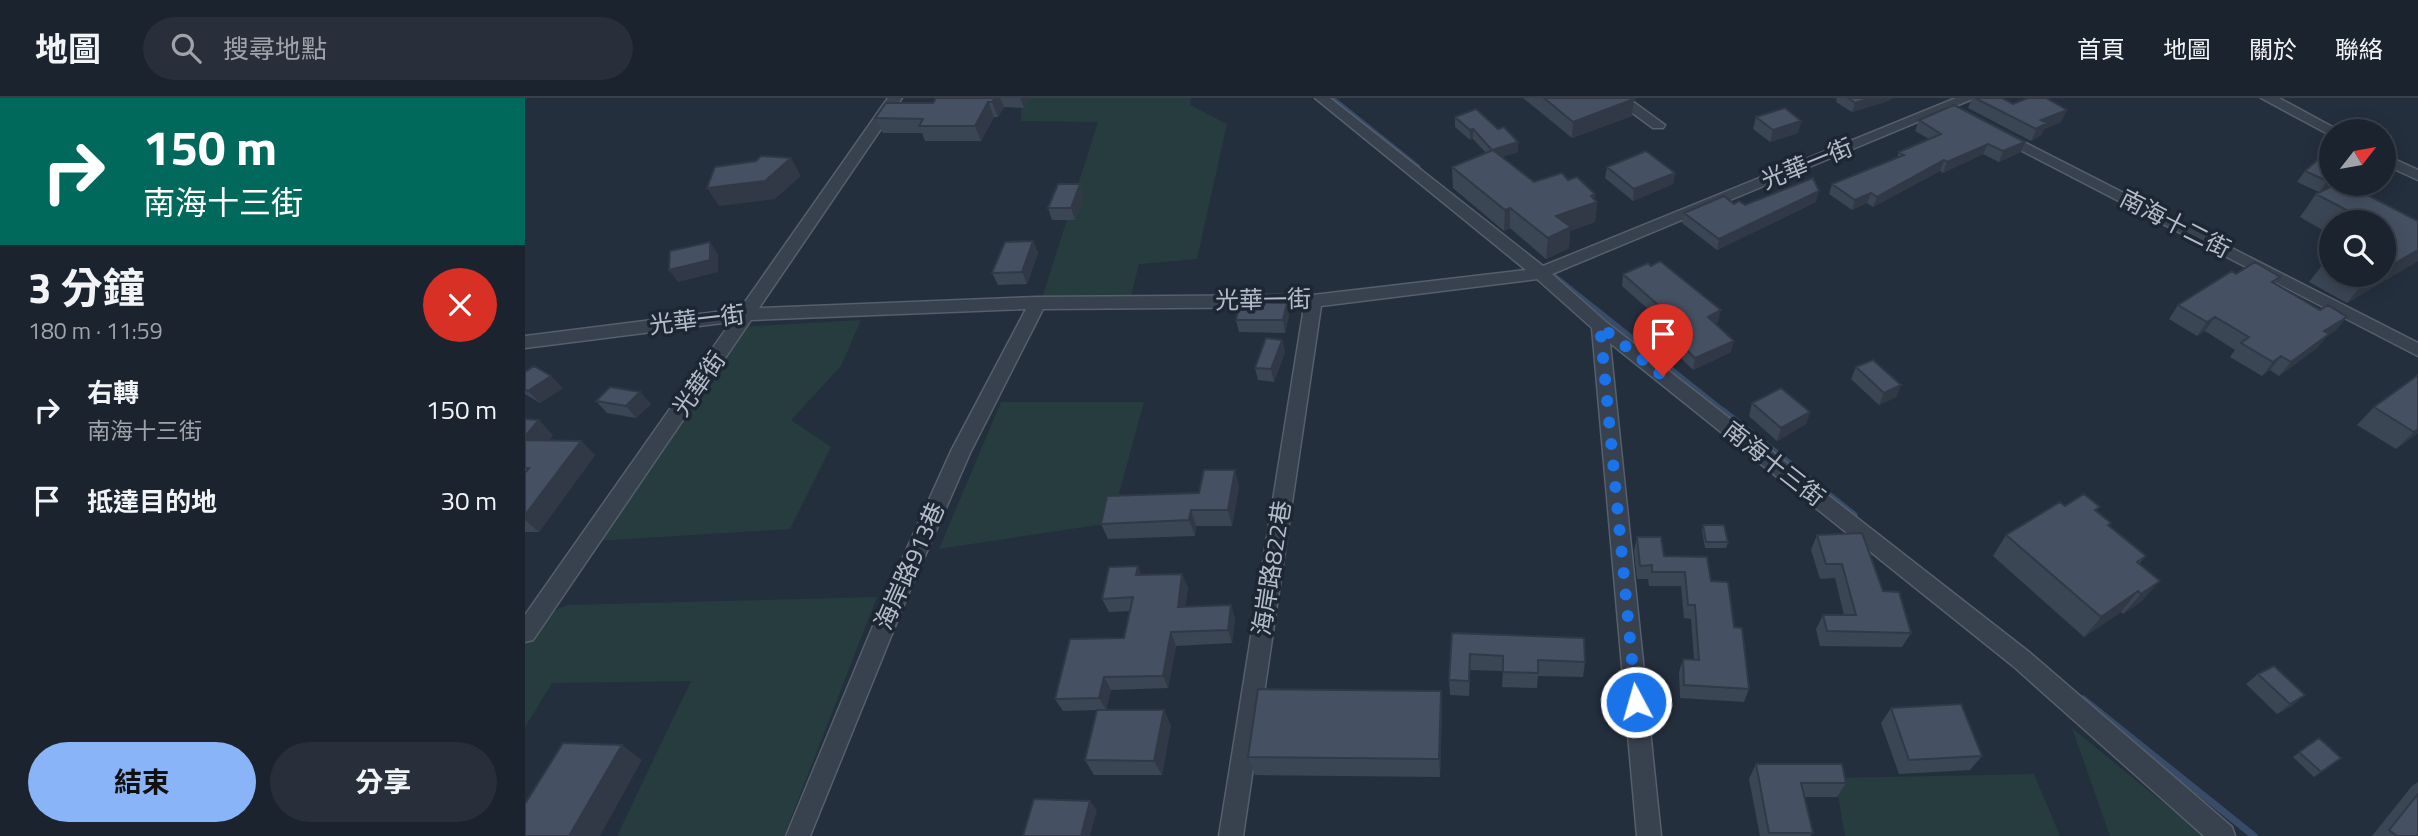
<!DOCTYPE html>
<html lang="zh-TW">
<head>
<meta charset="utf-8">
<style>
	body { margin:0; font-family:"Titillium Web","Noto Sans TC",sans-serif; background:#282f3a; color:#f1f3f6; height:100vh; display:flex; flex-direction:column; font-size:26px; white-space:nowrap }
	* { box-sizing:border-box; margin:0 }
	p { font-size:23px; color:#a0a4aa }
	.icon { flex:none; width:38px; height:38px; fill:none; stroke:currentColor; stroke-width:2; stroke-linecap:round; stroke-linejoin:round }
	.map { position:relative; flex:1; overflow:hidden }
	.details { display:flex; flex-direction:column; background:#1b232e; width:525px }
	.details>* { flex:none }
	.guide { background:#00695c; color:#fff; overflow:hidden }
	.needle { width:46px; rotate:59deg }
	.controls { position:absolute; left:1794px; top:21px; display:grid; gap:14px }
	.controls a { display:grid; place-items:center; width:77px; height:77px; border-radius:50%; background:#1b232e; box-shadow:0 4px 18px #0003,0 0 0 2px #39404a; font-size:35px }
	.pin { position:absolute; display:grid; place-items:center; width:60px; height:60px; color:#fff; margin:-72px -30px; border-radius:50% 50% 50% 0; rotate:-45deg; box-shadow:0 0 7px #0007 }
	.pin .icon { rotate:45deg }
	.me { position:absolute; width:77px; margin:-38px; rotate:354deg; stroke-linejoin:round; filter:drop-shadow(0 0 5px #0008) }
	.turn { display:flex; align-items:center; gap:24px; height:147px; padding:0 28px; font-size:32px }
	.turn .icon { width:91px; height:91px; stroke-width:2.5 }
	.turn b { display:block; font-size:49px; line-height:60px }
	.round { display:grid; place-items:center; flex:none; width:74px; height:74px; border-radius:37px; background:#282f3a }
	.headline { display:flex; align-items:center; justify-content:space-between; height:119px; padding:0 28px }
	h1 { font-size:42px; font-weight:700; line-height:52px }
	.primary-button { display:flex; gap:14px; margin-top:auto; padding:14px 28px }
	.primary-button a { flex:1; height:80px; border-radius:42px; background:#8ab4f8; color:#111; font-size:28px; font-weight:700; line-height:80px; text-align:center }
	.primary-button a+a { background:#282f3a; color:#f1f3f6 }
	ul { padding:0; list-style:none }
	li { display:flex; align-items:center; gap:21px; height:91px; padding:0 28px }
	li div { flex:1 }
	li b { display:block; font-size:26px }
	li em { font-style:normal }
	header { display:flex; align-items:center; gap:42px; box-sizing:border-box; height:98px; padding:0 35px; background:#1b232e; border-bottom:2px solid #39404a }
	header strong { font-size:33px }
	nav { display:flex; gap:38px; margin-inline-start:auto; font-size:24px }
	.search { width:490px; height:63px; background:#282f3a; display:flex; align-items:center; gap:18px; box-sizing:border-box; padding:0 24px; border-radius:38px; color:#a0a4aa; font-size:26px }
	main { display:flex; flex:1; min-height:0 }
	.map>svg:first-child { display:block }
</style>
</head>
<body>
<header>
<strong>地圖</strong>
<div class="search"><svg class="icon" aria-label="search" viewBox="0 0 24 24"><circle cx="10" cy="10" r="6"/><path d="M15 15l6 6"/></svg>搜尋地點</div>
<nav><a>首頁</a><a>地圖</a><a>關於</a><a>聯絡</a></nav>
</header>
<main>
<section class="details">
<div class="guide">
<div class="turn"><svg class="icon" aria-label="right" viewBox="0 0 24 24"><path d="M7 20v-9h11M14 6l5 5-5 5"/></svg><div><b>150 m</b>南海十三街</div></div>
</div>
<div class="headline"><div><h1>3 分鐘</h1><p>180 m · 11:59</p></div><a class="round" style="background:#d93025;color:#fff"><svg class="icon" aria-label="close" viewBox="0 0 24 24"><path d="M6 6l12 12M18 6L6 18"/></svg></a></div>
<ul>
<li><svg class="icon" aria-label="right" viewBox="0 0 24 24"><path d="M7 20v-9h11M14 6l5 5-5 5"/></svg><div><b>右轉</b><p>南海十三街</p></div><em>150 m</em></li>
<li><svg class="icon" aria-label="arrive" viewBox="0 0 24 24"><path d="M6 21V4h12l-3 4 3 4H6"/></svg><div><b>抵達目的地</b></div><em>30 m</em></li>
</ul>
<div class="primary-button"><a>結束</a><a>分享</a></div>
</section>
<div class="map">
<svg width="1893" height="738" viewBox="0 0 1893 738">
	<rect width="100%" height="100%" fill="#242f3e"/>
	<!-- green -->
	<path fill="#263c3f" d="M497 0H666L665 7 702 26 672 161 614 166 606 198 517 200 573 24 496 23Z
		M336 222 316 268 266 322 306 349 265 431 70 443 213 229Z
		M476 304H619L586 425 414 451Z
		M352 499 259 738H92L166 583 27 585 0 629V546L21 516 43 507Z
		M1547 630 1679 738H1585Z
		M1509 676 1535 738H1320L1310 680Z"/>
	<g fill="none" stroke-linecap="round" stroke-linejoin="round">
		<!-- stream-far1 -->
		<path stroke="#394c67" stroke-width="5" d="M807 0 893 69
			M1027 176 1200 314"/>
		<!-- stream -->
		<path stroke="#394c67" stroke-width="7" d="M1198 313 1329 417
			M1558 601 1729 738"/>
		<defs>
			<path id="minor" d="M363 0H377L234 210 512 199 788 197 1001 172 790 0H805L1018 168 1431 0H1450L1027 176 1081 224 1504 554 1707 729 1710 738H1679L1488 568 1085 245 1136 738H1112L1067 230 1012 181 796 208 718 738H694L779 209 518 211 446 353 382 499 285 738H261L360 499 426 353 501 211 226 222 8 542 0 544V517L206 224 0 250V238L215 211Z
				M1087 0H1103L1140 27 1138 30H1128Z
				M1736 0H1754L1815 33 1803 36Z
				M1477 33 1893 245V258L1472 40V34Z
				M1858 56 1893 72V82L1858 66Z"/>
		</defs>
		<!-- minor casing -->
		<use href="#minor" stroke="#565f6c" stroke-width="3"/>
		<!-- minor -->
		<use href="#minor" fill="#38414e" fill-rule="evenodd"/>
	</g>
	<!-- wall -->
	<path fill="#3b4654" d="M411 0H505L499 10 479 9 473 19H469L456 43H400L397 35H358L350 20 408 5Z
		M998 0H1107L1109 1 1107 18 1047 40Z
		M1310 0H1368L1360 4 1327 14 1311 4 1312 1Z
		M1447 0H1477L1488 6 1536 24 1519 31 1516 37 1506 43 1443 10Z
		M930 19 973 31 993 44V54L977 59 1009 84 1043 82 1070 96V101L1072 104 1070 124 1045 133 1044 150 1021 161 985 130 979 133 928 90 927 69 961 55 948 41 945 42 930 29Z
		M1231 19 1276 23 1273 35 1245 44 1228 31Z
		M1394 22 1500 44 1496 54 1474 64 1458 56 1418 75 1415 73 1348 109 1342 105 1327 112 1304 96 1307 86 1372 60 1374 54 1404 41 1390 33Z
		M1798 57 1806 86H1808L1794 94 1772 84 1780 73Z
		M1082 69 1150 75 1148 86 1108 103 1080 80Z
		M1811 86H1821L1893 123V163L1822 205 1784 184 1802 161 1806 159V177H1858V124H1806V137L1775 119 1791 96Z
		M559 98 550 122H527L523 110Z
		M1291 104 1192 152 1157 125 1159 115 1209 106 1220 107Z
		M508 143 513 155 502 186 473 187 467 175Z
		M1126 168 1193 224 1190 225 1206 254 1168 272 1144 248 1145 244 1129 230 1131 218 1097 188 1098 176Z
		M1711 176 1755 179 1750 185 1795 212 1822 219 1810 233 1803 237 1792 250 1754 278 1745 272 1737 278 1705 259 1710 252 1680 233 1672 238 1644 221 1653 207Z
		M764 217 760 235 714 234 711 222Z
		M757 242 760 254 749 284 733 282 730 270Z
		M1331 269 1376 287 1371 299 1354 307 1326 281Z
		M0 274 38 290 15 305 0 296Z
		M115 294 126 306 111 320 82 315 71 303Z
		M1227 305 1285 314 1281 326 1252 343 1224 318Z
		M1849 309 1893 335 1871 351 1832 327Z
		M0 321 28 337 24 342 56 343 70 357 14 434H0Z
		M714 388 707 428H671L670 438 583 441 576 426 674 395Z
		M1540 408 1572 414 1584 428 1621 458 1614 466 1617 503 1598 516 1596 514 1559 539 1468 458 1481 437Z
		M1178 427 1203 444 1201 450H1180L1177 433Z
		M1292 437 1358 493 1386 535 1377 549 1295 548 1291 531 1298 517H1319L1310 480 1295 481 1286 452Z
		M1112 439 1139 458 1186 483 1209 529 1224 591 1219 604 1155 600 1154 574 1158 561H1169L1166 521 1159 520 1156 488H1124L1123 481H1112L1109 453Z
		M617 477 663 489 660 509 706 507 710 521 707 545 651 548 643 590 586 592 581 612 646 627 637 677H569L560 662 572 612 538 613 530 601 599 540 605 513 584 514 577 501Z
		M927 535 1060 564 1058 579 1013 578 1012 590 977 589 978 573 945 572 944 598 925 597 924 582Z
		M1733 576 1767 608 1752 616 1721 586Z
		M916 593 917 612 915 679 730 677 723 659Z
		M1366 610 1457 658 1445 672 1374 676 1356 625Z
		M1794 640 1816 660 1789 679 1768 659Z
		M1231 666 1321 685 1312 699H1279L1288 735 1285 738H1235L1224 681Z
		M1893 684V738H1847L1887 688Z"/>
	<!-- shaded-wall -->
	<path fill="#303945" d="M470 0H475L479 9 473 19 467 4Z
		M495 0H505L499 10Z
		M1345 0H1368L1360 4 1327 14 1330 5Z
		M1109 1 1107 18 1047 40 1048 24Z
		M463 4 469 19 456 43 450 28Z
		M1542 12 1536 24 1519 31 1516 37 1506 43 1516 22Z
		M1276 23 1273 35 1245 44 1248 32Z
		M948 31V41L945 42V32Z
		M993 44V54L967 62V52Z
		M1500 44 1496 54 1474 64 1478 53Z
		M1463 46 1458 56 1418 75 1422 64Z
		M266 60 276 78 250 101 194 108 182 90Z
		M1419 62 1415 73 1348 109 1352 99Z
		M1150 75 1148 86 1108 103 1109 91Z
		M1806 80V86H1808L1794 94 1802 83Z
		M555 86 559 98 550 122 546 110Z
		M1294 93 1291 104 1192 152 1194 141Z
		M1346 95 1342 105 1327 112 1330 102Z
		M1070 96 1069 105 1072 104 1070 124 1045 133 1044 150 1021 161 1023 140 1031 118Z
		M985 110V130L979 133 980 112Z
		M508 143 513 155 502 186 497 174Z
		M185 144 193 156V174L153 184 144 172Z
		M1893 152V163L1822 205 1841 182 1851 177H1858V172Z
		M762 205 764 217 760 235 758 222Z
		M1196 212 1193 224 1180 230 1183 219Z
		M1690 219 1680 233 1672 238 1682 224Z
		M1822 219 1810 233 1803 237 1792 250 1754 278 1766 264 1799 233Z
		M757 242 760 254 749 284 746 271Z
		M1209 243 1206 254 1168 272 1170 260Z
		M1756 258 1745 272 1737 278 1748 264Z
		M26 278 38 290 15 305 3 293Z
		M1376 287 1371 299 1354 307 1359 295Z
		M115 294 126 306 111 320 101 308Z
		M1285 314 1281 326 1252 343 1256 330Z
		M14 322 28 337 11 356 0 345V338Z
		M1893 331V335L1871 351 1889 334Z
		M56 343 70 357 14 434 0 422V417Z
		M710 372 714 388 707 428 703 412Z
		M666 412 671 428 670 438 664 422Z
		M613 468 619 482 611 477Z
		M657 476 663 489 658 523 653 509Z
		M1635 483 1617 503 1598 516 1616 496Z
		M1613 493 1596 514 1559 539 1576 519Z
		M706 507 710 521 707 545 703 532Z
		M646 534 651 548 643 590 638 578Z
		M579 579 586 592 581 612 574 600Z
		M916 593 917 612 915 679 914 661Z
		M1780 597 1767 608 1752 616 1765 606Z
		M639 612 646 627 637 677 629 663Z
		M97 647 117 662 75 738H44Z
		M565 703 572 712 565 738H556Z"/>
	<!-- building -->
	<path fill="#455162" stroke="#303945" stroke-width="2" d="M411 0H470L467 4H463L450 28H394L398 21 350 20 361 5H408Z
		M1019 0H1107L1109 1 1048 24Z
		M1323 0H1345L1330 5Z
		M1450 0H1477L1488 6 1503 0H1521L1542 12 1516 22 1522 25 1511 31Z
		M1429 7 1500 44 1478 53 1463 46 1422 64 1419 62 1352 99 1346 95 1330 102 1307 86 1379 57 1374 54 1416 36 1394 22Z
		M1260 10 1276 23 1248 32 1231 19Z
		M951 11 973 31 979 29 993 44 967 52 948 31 945 32 930 19Z
		M968 52 1009 84 1037 75 1043 82 1052 79 1070 96 1066 98 1072 104 1031 118 1046 129 1023 140 985 110 980 112 927 69Z
		M1121 53 1150 75 1109 91 1082 69Z
		M1798 57 1805 60H1806V80L1802 83 1780 73Z
		M236 58 266 60 240 83 182 90 190 69 231 63Z
		M1288 80 1294 93 1194 141 1159 115 1199 98 1209 106 1214 103 1220 107Z
		M533 86H555L546 110H523Z
		M1811 86H1821L1893 123V152L1858 172V124H1844L1791 96Z
		M508 143 497 174 467 175 480 144Z
		M185 144V162L144 172 145 153Z
		M1135 163 1196 212 1183 219 1209 243 1170 260 1146 237 1150 235 1131 219 1141 214 1098 176 1123 165 1126 168Z
		M1730 164 1755 179 1747 184 1795 212 1803 207 1822 219 1799 233 1804 236 1766 264 1756 258 1748 264 1716 245 1724 239 1690 219 1682 224 1653 207 1707 173 1711 176Z
		M1831 177H1851L1841 182Z
		M715 204 762 205 758 222H711Z
		M741 240 757 242 746 271 730 270Z
		M1348 262 1376 287 1359 295 1331 269Z
		M9 268 26 278 3 293 0 291V274Z
		M1893 277V331L1889 334 1849 309Z
		M85 289 115 294 101 308 71 303Z
		M1256 290 1285 314 1256 330 1227 305Z
		M0 321 14 322 0 338Z
		M0 342 56 343 0 417V375L4 370H0Z
		M679 372H710L703 412H666L664 422 576 426 582 398 674 395Z
		M1559 396 1575 409 1570 412 1586 425 1583 427 1621 458 1612 464 1635 483 1616 496 1613 493 1576 519 1481 437 1535 404 1540 408Z
		M1178 427H1199L1203 444H1181Z
		M1337 435 1358 493 1374 494 1386 535 1302 533 1298 517H1331L1317 466H1301L1292 437Z
		M1112 439H1136L1139 458 1182 459 1186 483 1203 484 1209 529 1217 530 1224 591 1159 587 1158 561 1174 562 1170 507H1163L1160 474H1127V467L1115 468Z
		M613 468 611 477 657 476 653 509 706 507 703 532 646 534 638 578 579 579 574 600 530 601 545 541 599 540 608 499 577 501 584 469Z
		M927 535 1059 540 1060 564 1013 562V575L978 574V558L945 556 944 583 924 582Z
		M1749 568 1780 597 1765 606 1733 576Z
		M733 591 916 593 914 661 723 659Z
		M1436 606 1457 658 1384 662 1366 610Z
		M572 612H639L629 663 560 662Z
		M1794 640 1816 660 1796 674 1774 654Z
		M38 645 97 647 44 738H0V706Z
		M1231 666H1317L1321 685H1276L1288 735H1244Z
		M1893 696V738H1872L1864 732Z
		M509 701 565 703 556 738H498Z"/>
	<g fill="none" stroke-linecap="round" stroke-linejoin="round">
		<!-- route -->
		<path stroke="#1a73e8" stroke-width="12" stroke-dasharray="0 21.6" d="M1111 604 1075 228 1138 278"/>
	</g>
	<g text-anchor="middle" stroke-width="7" stroke-linejoin="round" paint-order="stroke">
		<!-- street labels -->
		<g font-size="24" fill="#b4bcc9" stroke="#1d2633">
			<text transform="translate(1282 66) rotate(-22)" y="8">光華一街</text>
			<text transform="translate(1650 126) rotate(27)" y="8">南海十二街</text>
			<text transform="translate(738 202) rotate(-1)" y="8">光華一街</text>
			<text transform="translate(172 222) rotate(-7)" y="8">光華一街</text>
			<text transform="translate(174 286) rotate(-55)" y="8">光華街</text>
			<text transform="translate(1249 366) rotate(38)" y="8">南海十三街</text>
			<text transform="translate(385 468) rotate(-66)" y="8">海岸路913巷</text>
			<text transform="translate(747 470) rotate(-81)" y="8">海岸路822巷</text>
		</g>
	</g>
</svg>
<div class="controls">
<a><svg class="needle" viewBox="-14 -14 28 28"><path d="M0-13l5 13h-10z" fill="#e53935"/><path d="M0 13l5-13h-10z" fill="#a0a4aa"/></svg></a>
<a><svg class="icon" aria-label="search" viewBox="0 0 24 24"><circle cx="10" cy="10" r="6"/><path d="M15 15l6 6"/></svg></a>
</div>
<div class="pin" style="left:1138px;top:278px;background:#d93025"><svg class="icon" aria-label="arrive" viewBox="0 0 24 24"><path d="M6 21V4h12l-3 4 3 4H6"/></svg></div>
<svg class="me" style="left:1111px;top:604px" viewBox="-20 -20 40 40"><circle r="17" fill="#1a73e8" stroke="#fff" stroke-width="3"/><path d="M0-11L8 9 0 5-8 9z" fill="#fff"/></svg>
</div>
</main>
</body>
</html>
